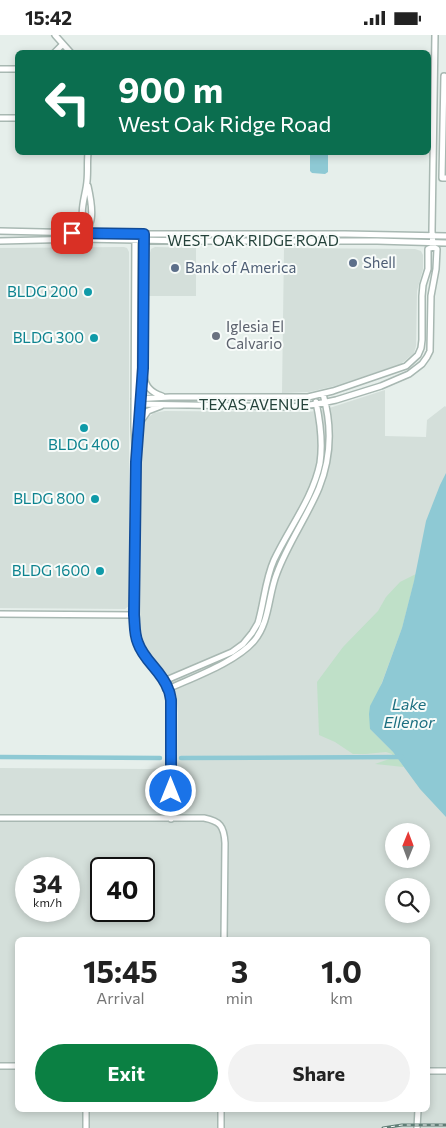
<!DOCTYPE html>
<html lang="en">
<head>
<meta charset="utf-8">
<style>
	body { margin:0; font-family:Commissioner,sans-serif; background:#f2f2f2; color:#222; height:100vh; display:flex; flex-direction:column; font-size:19px; white-space:nowrap }
	* { box-sizing:border-box; margin:0 }
	p { font-size:16px; color:#767676 }
	.icon { flex:none; width:28px; height:28px; fill:none; stroke:currentColor; stroke-width:2; stroke-linecap:round; stroke-linejoin:round }
	.map { position:relative; flex:1; overflow:hidden }
	.panel { position:absolute; left:15px; top:902px; width:415px; height:175px; display:flex; flex-direction:column; background:#fff; border-radius:8px; box-shadow:0 2px 8px #0003 }
	.panel>* { flex:none }
	.guide { position:absolute; left:15px; top:15px; width:416px; height:105px; border-radius:8px; box-shadow:0 2px 8px #0003; background:#0b6e4f; color:#fff; overflow:hidden }
	.needle { width:32px; rotate:1deg }
	.tools { position:absolute; left:385px; top:788px; display:grid; gap:10px }
	.tools a { display:grid; place-items:center; width:45px; height:45px; border-radius:50%; background:#fff; box-shadow:0 2px 8px #0003; font-size:25px }
	.speed { position:absolute; left:15px; top:822px; display:flex; gap:10px; font-size:25px; font-weight:700; text-align:center }
	.speed>* { display:grid; place-content:center; width:65px; height:65px; border-radius:50%; background:#fff; box-shadow:0 2px 8px #0003; line-height:1 }
	.speed small { font-size:12px; font-weight:400 }
	.speed .limit { border:2px solid #111; border-radius:8px; background:#fff; color:#111 }
	.pin { position:absolute; display:grid; place-items:center; width:42px; height:42px; color:#fff; margin:-21px; border-radius:10px; box-shadow:0 2px 8px #0006 }
	.me { position:absolute; width:55px; margin:-28px; rotate:0deg; stroke-linejoin:round; filter:drop-shadow(0 0 4px #0008) }
	.turn { display:flex; align-items:center; gap:18px; height:105px; padding:0 20px; font-size:22px }
	.turn .icon { width:65px; height:65px; stroke-width:2.5 }
	.turn b { display:block; font-size:35px; line-height:42px }
	.eta { display:flex; justify-content:space-evenly; align-items:center; height:85px; text-align:center }
	.eta b { font-size:30px; font-weight:700; line-height:35px }
	.cta { display:flex; gap:10px; margin-top:auto; padding:10px 20px }
	.cta a { flex:1; height:58px; border-radius:30px; background:#0b8043; color:#fff; font-size:20px; font-weight:700; line-height:58px; text-align:center }
	.cta a+a { background:#f2f2f2; color:#222 }
	.status { display:flex; justify-content:space-between; align-items:center; height:35px; padding:0 25px; background:#fff; direction:ltr }
	.status svg { height:14px; fill:currentColor }
	.map>svg:first-child { display:block }
</style>
</head>
<body>
<div class="status"><b>15:42</b><svg viewBox="0 0 49 12"><path d="M0 12V9h3v3zM5 12V6h3v6zM10 12V3h3v9zM15 12V0h3v12zM26 1h20v11H26zM47 4h2v5h-2z"/></svg></div>
<div class="map">
<svg width="446" height="1093" viewBox="0 0 446 1093">
	<rect width="100%" height="100%" fill="#e6efeb"/>
	<!-- built -->
	<path fill="#d4dfda" fill-rule="evenodd" d="M124 212 127 213 129 217V571L125 574 0 573V213Z
		M155 212 196 213V261H149L150 218 151 214Z
		M284 213 415 214 421 216 423 220V234L417 256 416 311 414 318 401 329 335 351 309 357 282 358Z
		M385 355V401L426 402 427 385 445 371 446 372V1093H0V733L150 734 177 731 178 678 176 659 168 640 150 619 144 609 140 591 141 396 145 385 154 378 165 376 303 377 320 376ZM394 796H421V824H394ZM26 834H69V876H26ZM101 834H144V876H101ZM394 851H421V879H394ZM18 905H428V1075H18Z"/>
	<!-- green -->
	<path fill="#bfe0c8" d="M416 539 402 593 378 658 370 694 393 717 404 732 375 729 392 723V719L386 717 366 719H353L335 707 319 700 317 647 343 612 378 576 386 562 400 547Z"/>
	<!-- water -->
	<path fill="#8ec9d4" d="M310 118H328V137L325 139 312 138 310 136Z
		M446 438V782L420 754 393 717 370 694 369 679 370 671 382 648 402 593 414 546 426 486 440 450Z"/>
	<g fill="none" stroke-linecap="round" stroke-linejoin="round">
		<!-- canal -->
		<path stroke="#8ec9d4" stroke-width="4.5" d="M0 722 160 723
			M181 723 402 722"/>
		<defs>
			<path id="minor" d="M55 0 71 18
				M54 18 63 9
				M0 34H18
				M444 41 442 143H446
				M0 83H18
				M87 193C77 179 86 161 87 146 88 137 87 127 88 118
				M0 196 127 199H345L446 201
				M87 196C88 193 90 191 90 188 94 179 90 160 88 151
				M135 199 134 391 136 427 134 580C135 593 135 604 141 615 148 629 162 639 168 654 170 657 170 661 171 665V784
				M0 206 81 204 190 206H377L446 208
				M144 341C145 351 152 358 162 361
				M134 364 170 362H308L333 356 406 331 418 320 421 313 422 305V261L423 250 428 234V214L433 212
				M134 369 292 372 317 369 336 365 381 351 409 339 422 329 427 322 430 316 431 261 436 234 437 214 433 212 432 196 435 0
				M141 386 148 376 161 371
				M137 404 143 333 145 203
				M0 579 134 580
				M164 646 232 617 243 609 252 598 258 588C264 568 265 545 274 525 289 493 313 463 320 428 323 408 320 386 316 367
				M168 654C194 642 236 627 254 606 270 587 268 560 277 538 288 508 307 482 319 453 331 423 332 390 323 359
				M0 783H204C220 786 224 791 225 808L224 905
				M0 1031H18
				M428 1036H446
				M86 1093V1075
				M221 1093V1075
				M417 1093 418 1075"/>
		</defs>
		<!-- minor casing -->
		<use href="#minor" stroke="#a8b8b2" stroke-width="8"/>
		<!-- minor -->
		<use href="#minor" stroke="#fff" stroke-width="5"/>
		<defs>
			<path id="rail" d="M383 1093 402 1090H446"/>
		</defs>
		<!-- rail casing -->
		<use href="#rail" stroke="#5f7d75" stroke-width="3"/>
		<!-- rail -->
		<use href="#rail" stroke="#f7fbf9" stroke-width="1" stroke-dasharray="4" stroke-linecap="butt"/>
	</g>
	<g fill="none" stroke-linecap="round" stroke-linejoin="round">
		<defs>
			<path id="route" d="M72 198 144 199 143 333 136 427 134 580C135 589 134 599 138 608 144 626 162 636 168 654 170 657 170 661 171 665V756"/>
		</defs>
		<!-- route casing -->
		<use href="#route" stroke="#114b97" stroke-width="12"/>
		<!-- route -->
		<use href="#route" stroke="#1a73e8" stroke-width="9"/>
	</g>
	<!-- markers -->
	<g fill="#5c6f8a" stroke="#f7fbf9" stroke-width="2">
		<circle cx="353" cy="228" r="5"/>
		<circle cx="175" cy="233" r="5"/>
	</g>
	<g fill="#0f9aa8" stroke="#f7fbf9" stroke-width="2">
		<circle cx="88" cy="257" r="5"/>
		<circle cx="94" cy="303" r="5"/>
		<circle cx="84" cy="393" r="5"/>
		<circle cx="95" cy="464" r="5"/>
		<circle cx="100" cy="536" r="5"/>
	</g>
	<circle fill="#6b7280" stroke="#f7fbf9" stroke-width="2" cx="216" cy="301" r="5"/>
	<g text-anchor="middle" stroke-width="4" stroke-linejoin="round" paint-order="stroke">
		<!-- street labels -->
		<g font-size="15" fill="#24423a" stroke="#f7fbf9">
			<text x="253" y="211">WEST OAK RIDGE ROAD</text>
			<text x="254" y="375">TEXAS AVENUE</text>
		</g>
		<!-- service labels -->
		<g font-size="15" fill="#4e5e75" stroke="#f7fbf9" text-anchor="start">
			<text x="363" y="233">Shell</text>
			<text x="185" y="238">Bank of America</text>
		</g>
		<!-- culture labels -->
		<g font-size="15" fill="#0d838f" stroke="#f7fbf9" text-anchor="end">
			<text x="78" y="262">BLDG 200</text>
			<text x="84" y="308">BLDG 300</text>
			<text x="84" y="415" text-anchor="middle">BLDG 400</text>
			<text x="85" y="469">BLDG 800</text>
			<text x="90" y="541">BLDG 1600</text>
		</g>
		<!-- worship labels -->
		<g font-size="15" fill="#5b616d" stroke="#f7fbf9" text-anchor="start">
			<text x="226" y="297">Iglesia El<tspan x="226" dy="17">Calvario</tspan></text>
		</g>
		<!-- water labels -->
		<g font-size="16" font-style="italic" fill="#1c6f80" stroke="#f7fbf9">
			<text x="409" y="675">Lake<tspan x="409" dy="18">Ellenor</tspan></text>
		</g>
	</g>
</svg>
<div class="tools">
<a><svg class="needle" viewBox="-14 -14 28 28"><path d="M0-13l5 13h-10z" fill="#e53935"/><path d="M0 13l5-13h-10z" fill="#767676"/></svg></a>
<a><svg class="icon" aria-label="search" viewBox="0 0 24 24"><circle cx="10" cy="10" r="6"/><path d="M15 15l6 6"/></svg></a>
</div>
<div class="speed"><div>34<small>km/h</small></div><div class="limit">40</div></div>
<div class="pin" style="left:72px;top:198px;background:#d93025"><svg class="icon" aria-label="arrive" viewBox="0 0 24 24"><path d="M6 21V4h12l-3 4 3 4H6"/></svg></div>
<svg class="me" style="left:171px;top:756px" viewBox="-20 -20 40 40"><circle r="17" fill="#1a73e8" stroke="#fff" stroke-width="3"/><path d="M0-11L8 9 0 5-8 9z" fill="#fff"/></svg>
<div class="guide">
<div class="turn"><svg class="icon" aria-label="left" viewBox="0 0 24 24"><path d="M17 20v-9H6M10 6l-5 5 5 5"/></svg><div><b>900 m</b>West Oak Ridge Road</div></div>
</div>
<section class="panel">
<div class="eta">
<div><b>15:45</b><p>Arrival</p></div>
<div><b>3</b><p>min</p></div>
<div><b>1.0</b><p>km</p></div>
</div>
<div class="cta"><a>Exit</a><a>Share</a></div>
</section>
</div>
</body>
</html>
